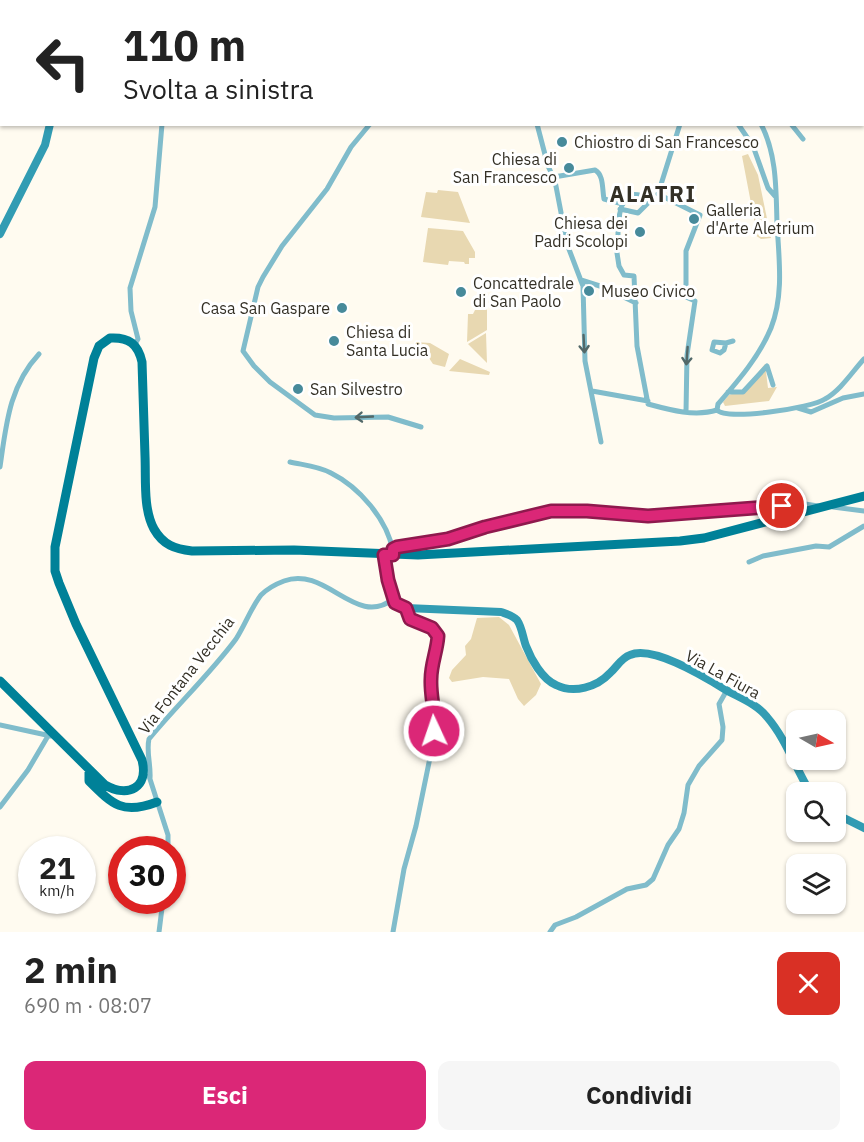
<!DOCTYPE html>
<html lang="it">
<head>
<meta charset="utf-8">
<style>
	body { margin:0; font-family:"IBM Plex Sans",sans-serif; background:#f6f6f6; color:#222; height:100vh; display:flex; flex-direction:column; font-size:22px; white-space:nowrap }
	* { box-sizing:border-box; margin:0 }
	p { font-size:20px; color:#767676 }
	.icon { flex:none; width:33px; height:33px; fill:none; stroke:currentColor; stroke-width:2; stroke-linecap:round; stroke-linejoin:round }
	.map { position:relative; height:932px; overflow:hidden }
	.panel { display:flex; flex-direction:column; background:#fff; flex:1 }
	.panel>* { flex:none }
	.top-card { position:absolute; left:0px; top:0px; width:864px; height:126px; box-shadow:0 2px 4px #0004; background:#fff; color:#222; overflow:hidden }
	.needle { width:39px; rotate:99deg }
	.controls { position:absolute; left:786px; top:710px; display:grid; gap:12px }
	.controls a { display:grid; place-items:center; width:60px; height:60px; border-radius:12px; background:#fff; box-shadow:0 2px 4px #0004; font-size:30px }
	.speed { position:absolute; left:18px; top:836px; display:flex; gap:12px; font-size:30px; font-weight:700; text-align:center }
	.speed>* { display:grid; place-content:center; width:78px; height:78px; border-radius:50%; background:#fff; box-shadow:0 2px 4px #0004; line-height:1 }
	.speed small { font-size:15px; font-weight:400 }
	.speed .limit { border:9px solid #d22; background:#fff; color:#111 }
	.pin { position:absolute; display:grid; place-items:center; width:51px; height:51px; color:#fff; margin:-26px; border:3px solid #fff; border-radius:50%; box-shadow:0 2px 6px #0007 }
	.me { position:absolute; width:66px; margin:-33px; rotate:357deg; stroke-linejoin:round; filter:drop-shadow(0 0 4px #0008) }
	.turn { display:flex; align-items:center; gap:21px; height:126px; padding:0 24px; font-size:27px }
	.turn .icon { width:78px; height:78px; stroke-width:2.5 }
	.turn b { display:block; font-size:42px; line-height:51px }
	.round { display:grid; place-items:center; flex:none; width:63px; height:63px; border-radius:12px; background:#f6f6f6 }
	.headline { display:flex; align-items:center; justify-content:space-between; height:102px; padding:0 24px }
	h1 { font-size:36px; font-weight:700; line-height:45px }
	.action { display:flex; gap:12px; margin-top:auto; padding:12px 24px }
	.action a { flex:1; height:69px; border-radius:12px; background:#db2777; color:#fff; font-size:24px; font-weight:700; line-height:69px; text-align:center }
	.action a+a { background:#f6f6f6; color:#222 }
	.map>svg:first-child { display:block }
</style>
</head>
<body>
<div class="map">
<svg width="864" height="932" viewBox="0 0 864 932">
	<rect width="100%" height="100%" fill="#fffbf0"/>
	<!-- green -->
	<path fill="#e8d8b1" d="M0 0H65V1L2 2 1 29Z
		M748 154 758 175 771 238 761 239 755 235 754 219 742 156Z
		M438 190 458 192 470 223 421 217 426 192 437 193Z
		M428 228 463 231 475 252V258H469V264H465L464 262 449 261 448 265 423 262Z
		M487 304V330L467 342 468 314H473L475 310Z
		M486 333 487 363 468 344Z
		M415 342 430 343 449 354 445 367 433 364 429 358 415 355Z
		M460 359 490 372 489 375 449 371Z
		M765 364 768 388 777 387 769 401 725 406 723 402 729 395 743 390Z
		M499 617 509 625 541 684 536 695 524 706 518 699 509 679 483 677 452 682 449 678 452 670 466 655 465 646 471 639 477 618Z"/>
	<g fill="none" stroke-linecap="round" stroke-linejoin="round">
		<!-- street -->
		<path stroke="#80bccb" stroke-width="5" d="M698 0 702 2
			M204 2 205 0
			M597 2 598 0
			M642 2 647 0
			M370 124 351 147 327 189 282 246 263 277 258 287 243 351 254 366 270 382 315 415 334 418 388 417 421 427
			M537 124 548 166 555 181 567 244 583 286 585 361 601 442
			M738 124 753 146 768 188 775 196
			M761 124C777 155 776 190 777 224 779 259 784 295 771 328 759 357 738 381 718 404L717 410C726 421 812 408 825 399 841 390 852 372 864 359
			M791 124 803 139
			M554 177 595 170C604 175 602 189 604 199L623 204
			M658 194 700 215 686 251V297L695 301 687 355 686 412
			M658 194 680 124
			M620 209 638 213 653 198
			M619 222C619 213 622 198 631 195 636 193 647 197 652 199
			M618 245V230
			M617 253 619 266 624 275 634 276 637 346 648 404C670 410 695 417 717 410
			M581 280 603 287 636 303
			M726 343 724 350 720 353 712 350 714 342 726 343 733 341
			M135 344 138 339 131 311 130 288 155 207 162 124
			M592 391 648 401
			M728 392H743L767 366 773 385
			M798 408 811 412 843 398 864 394
			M290 462C303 465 318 466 331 473 359 487 387 519 393 551
			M0 467C6 426 9 386 39 354
			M833 507 864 511
			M393 549 448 539 485 527 551 511H587L665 515 805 504 818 506
			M749 562 763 556 816 546 829 547 864 526
			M0 725 51 736
			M149 776 168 835V849
			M150 778C151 765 146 751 149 739 177 705 210 674 236 639 245 625 251 608 261 595 267 589 276 584 284 581 326 565 356 629 393 599
			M0 807 28 770 48 736
			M159 932 163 900
			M393 932 404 869 416 826 433 743 435 718 431 693V677L438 636 432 628 410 619 406 608
			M550 932 555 925 576 917 627 889 646 885 653 879 668 845 679 829 684 813 688 785 699 766 722 740 723 727 719 704 727 690"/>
		<!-- secondary -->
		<path stroke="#329cb3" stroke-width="8" d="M71 2V0
			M0 234 45 145 50 124
			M384 555C387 571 386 604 406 608L501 612C507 614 512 615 517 620 522 627 523 638 526 646 531 659 542 679 556 685 574 694 597 687 610 673 617 667 621 658 630 655 653 645 705 677 726 690 740 698 757 704 767 717 786 739 795 767 810 792
			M836 814 864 828"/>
		<!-- primary -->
		<path stroke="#008198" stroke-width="9" d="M0 681 105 785C128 798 149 788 142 760L76 624 59 583 55 571V547L94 358 99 346 110 338C129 337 138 344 142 362 143 394 144 425 145 456 146 479 143 509 154 529 163 545 175 549 192 551L294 550 418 555 680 541 704 538 864 496
			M89 770V781C113 805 123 815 157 802"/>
	</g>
	<!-- one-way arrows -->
	<defs><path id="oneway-shaft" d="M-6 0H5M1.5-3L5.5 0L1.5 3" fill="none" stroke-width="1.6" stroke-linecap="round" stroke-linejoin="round" transform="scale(1.5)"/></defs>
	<g stroke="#526868">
		<use href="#oneway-shaft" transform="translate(584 344) rotate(87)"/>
		<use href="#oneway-shaft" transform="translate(687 356) rotate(94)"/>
		<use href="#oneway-shaft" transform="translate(364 417) rotate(177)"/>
	</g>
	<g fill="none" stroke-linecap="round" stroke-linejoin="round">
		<defs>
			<path id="route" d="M434 731C436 713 430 696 431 679 431 664 437 651 438 636L432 628 410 619 406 608 395 603 388 580 384 555H393V549L397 547 448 539 485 527 551 511H587L648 516 782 506"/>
		</defs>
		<!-- route casing -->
		<use href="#route" stroke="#8e194d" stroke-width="15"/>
		<!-- route -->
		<use href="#route" stroke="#db2777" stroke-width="10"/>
	</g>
	<!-- markers -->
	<g fill="#478a9a" stroke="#fff" stroke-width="2">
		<circle cx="562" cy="142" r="6"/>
		<circle cx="569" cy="168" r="6"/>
		<circle cx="694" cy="219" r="6"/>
		<circle cx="640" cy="232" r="6"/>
		<circle cx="589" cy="291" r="6"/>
		<circle cx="461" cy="292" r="6"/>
		<circle cx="342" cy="308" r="6"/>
		<circle cx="334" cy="341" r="6"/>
		<circle cx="298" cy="389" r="6"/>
	</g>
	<g text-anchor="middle" stroke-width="6" stroke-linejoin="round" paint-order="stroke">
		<!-- poi labels -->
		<g font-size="16" fill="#343026" stroke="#fff" text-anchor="start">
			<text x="574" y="148">Chiostro di San Francesco</text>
			<text x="557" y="165" text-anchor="end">Chiesa di<tspan x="557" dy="18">San Francesco</tspan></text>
			<text x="706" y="216">Galleria<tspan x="706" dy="18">d'Arte Aletrium</tspan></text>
			<text x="628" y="229" text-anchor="end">Chiesa dei<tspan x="628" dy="18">Padri Scolopi</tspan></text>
			<text x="473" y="289">Concattedrale<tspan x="473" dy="18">di San Paolo</tspan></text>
			<text x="601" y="297">Museo Civico</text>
			<text x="330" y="314" text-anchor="end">Casa San Gaspare</text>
			<text x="346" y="338">Chiesa di<tspan x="346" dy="18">Santa Lucia</tspan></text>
			<text x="310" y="395">San Silvestro</text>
		</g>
		<!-- street labels -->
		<g font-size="16" fill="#343026" stroke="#fff">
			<text transform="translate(723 674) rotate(29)" y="6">Via La Fiura</text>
			<text transform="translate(186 675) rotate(-52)" y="6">Via Fontana Vecchia</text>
		</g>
		<!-- district labels -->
		<g font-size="22" font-weight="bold" letter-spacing="1.5" fill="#343026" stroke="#fff">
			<text x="653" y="202">ALATRI</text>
		</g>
	</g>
</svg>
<div class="controls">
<a><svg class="needle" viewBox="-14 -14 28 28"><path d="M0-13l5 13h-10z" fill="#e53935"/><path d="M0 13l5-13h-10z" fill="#767676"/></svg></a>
<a><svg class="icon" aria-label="search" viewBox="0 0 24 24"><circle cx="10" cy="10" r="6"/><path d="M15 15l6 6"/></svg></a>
<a><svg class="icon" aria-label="layers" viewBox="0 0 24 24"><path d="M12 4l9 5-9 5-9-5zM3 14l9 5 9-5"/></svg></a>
</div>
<div class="speed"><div>21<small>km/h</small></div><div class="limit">30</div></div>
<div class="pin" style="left:782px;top:506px;background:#d93025"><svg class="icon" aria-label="arrive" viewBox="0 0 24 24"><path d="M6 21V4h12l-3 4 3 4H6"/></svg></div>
<svg class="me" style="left:434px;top:731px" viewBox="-20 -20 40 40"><circle r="17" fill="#db2777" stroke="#fff" stroke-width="3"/><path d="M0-11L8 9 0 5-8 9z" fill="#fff"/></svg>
<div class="top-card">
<div class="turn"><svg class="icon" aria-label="left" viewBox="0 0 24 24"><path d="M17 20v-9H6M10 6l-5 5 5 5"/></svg><div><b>110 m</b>Svolta a sinistra</div></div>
</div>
</div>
<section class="panel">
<div class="headline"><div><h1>2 min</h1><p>690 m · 08:07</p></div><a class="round" style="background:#d93025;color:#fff"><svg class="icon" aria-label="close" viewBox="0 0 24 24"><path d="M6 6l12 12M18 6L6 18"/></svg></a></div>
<div class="action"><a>Esci</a><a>Condividi</a></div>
</section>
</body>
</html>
